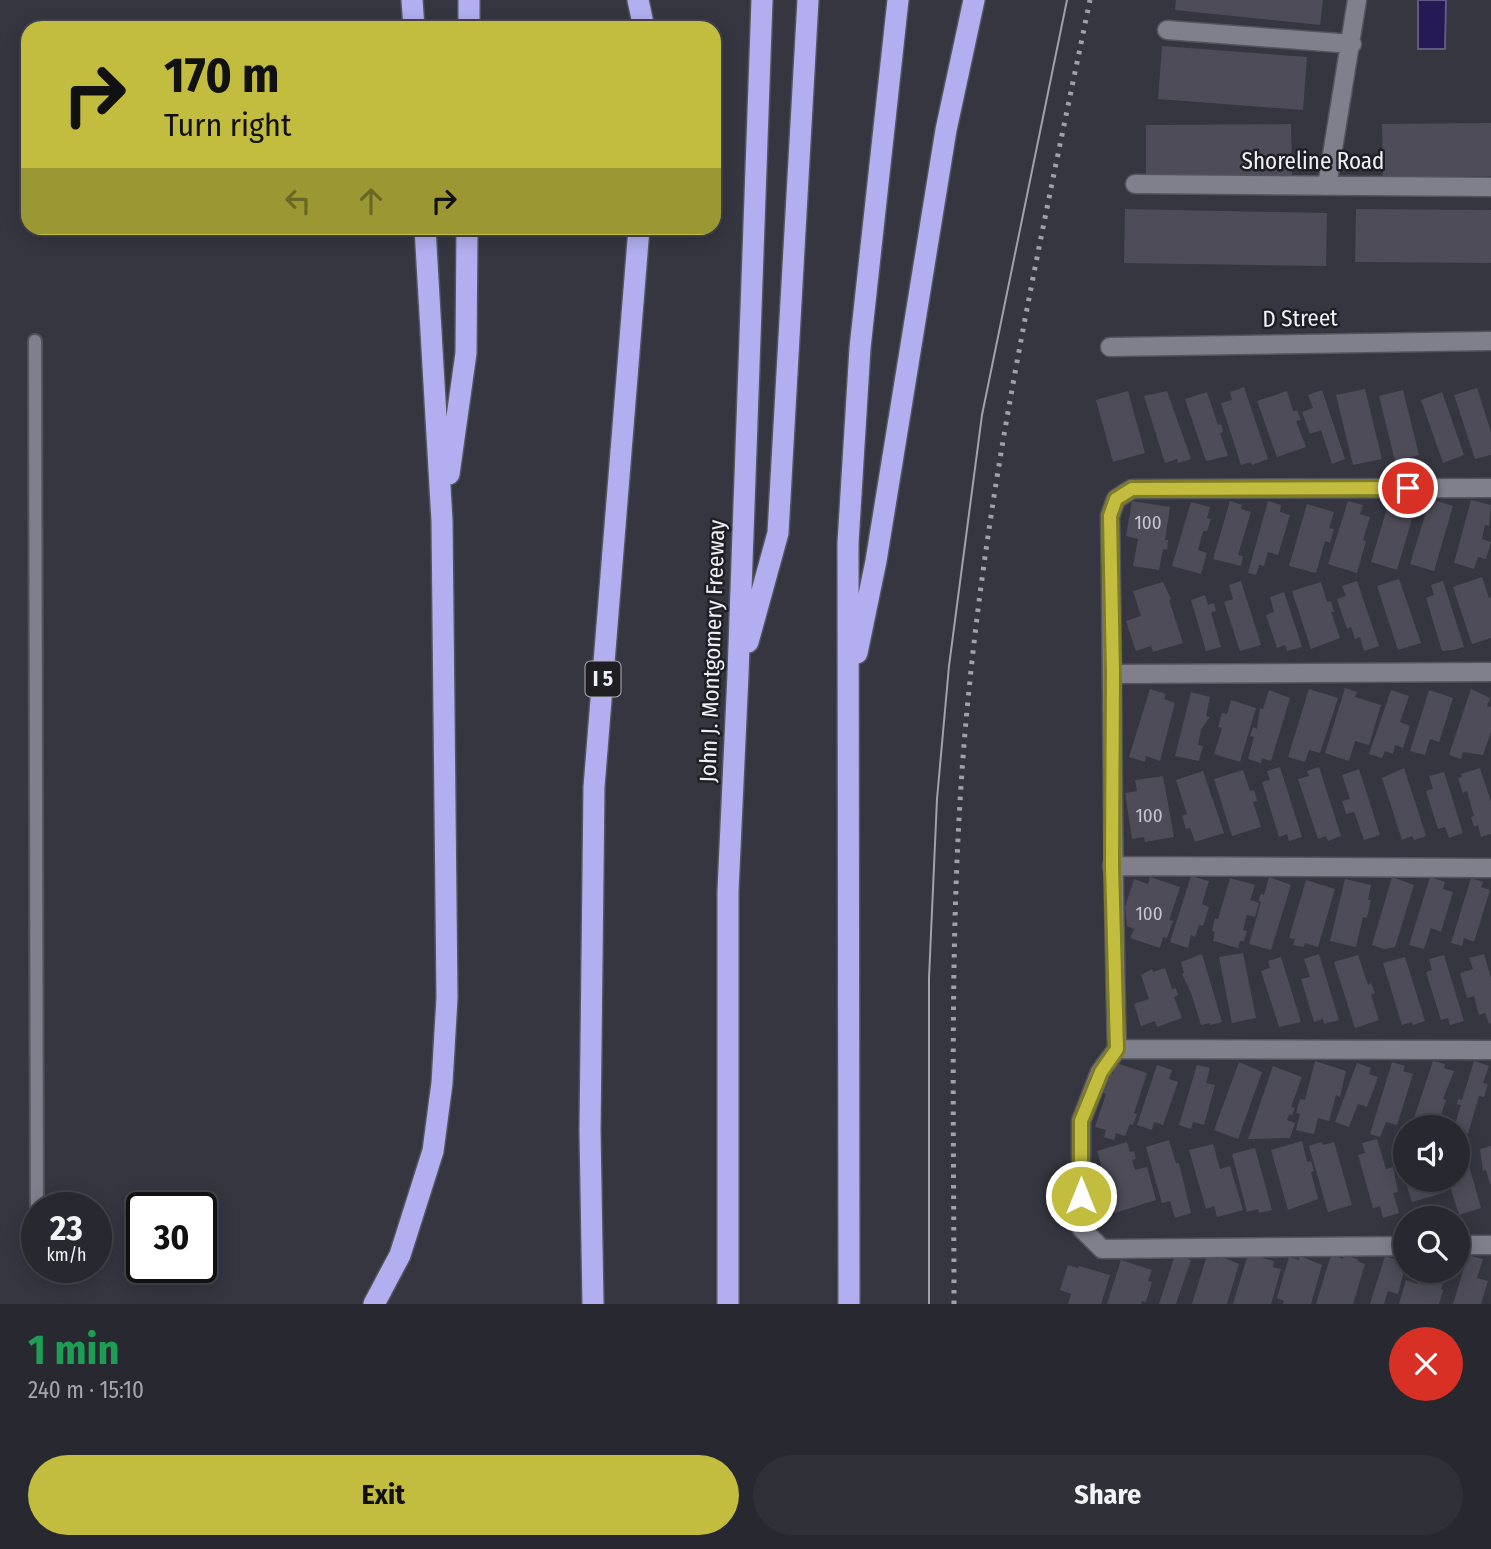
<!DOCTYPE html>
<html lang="en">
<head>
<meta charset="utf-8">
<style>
	body { margin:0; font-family:"Fira Sans Condensed",sans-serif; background:#303039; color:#f1f3f6; height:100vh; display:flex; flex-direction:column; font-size:26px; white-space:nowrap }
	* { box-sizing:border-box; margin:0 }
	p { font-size:23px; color:#a5a6ab }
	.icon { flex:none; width:38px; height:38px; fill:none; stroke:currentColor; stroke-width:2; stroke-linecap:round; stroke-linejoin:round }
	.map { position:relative; height:1304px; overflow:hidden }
	.drawer { display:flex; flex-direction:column; background:#282831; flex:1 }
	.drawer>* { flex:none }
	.top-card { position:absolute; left:21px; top:21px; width:700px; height:214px; border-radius:21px; box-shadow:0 4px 18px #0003,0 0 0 2px #44444d; background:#c2bd3f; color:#111; overflow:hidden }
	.fabs { position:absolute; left:1393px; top:1115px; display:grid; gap:14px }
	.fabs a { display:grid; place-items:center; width:77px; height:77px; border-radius:50%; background:#282831; box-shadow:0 4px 18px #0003,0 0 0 2px #44444d; font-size:35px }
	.speed { position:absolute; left:21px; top:1192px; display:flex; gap:14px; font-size:35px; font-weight:700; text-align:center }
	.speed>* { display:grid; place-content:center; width:91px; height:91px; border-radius:50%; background:#282831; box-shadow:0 4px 18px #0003,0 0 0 2px #44444d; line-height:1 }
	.speed small { font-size:18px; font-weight:400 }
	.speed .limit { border:4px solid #111; border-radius:10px; background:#fff; color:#111 }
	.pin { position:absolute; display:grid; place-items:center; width:60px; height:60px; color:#fff; margin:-30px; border:4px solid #fff; border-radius:50%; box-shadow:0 2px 7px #0007 }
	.me { position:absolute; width:77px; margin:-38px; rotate:0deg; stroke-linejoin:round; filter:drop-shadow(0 0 5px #0008) }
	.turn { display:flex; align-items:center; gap:24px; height:147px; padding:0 28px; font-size:32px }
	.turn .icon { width:91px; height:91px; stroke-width:2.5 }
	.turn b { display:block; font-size:49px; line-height:60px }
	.lanes { display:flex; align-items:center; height:66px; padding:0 28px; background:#0003; justify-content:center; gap:35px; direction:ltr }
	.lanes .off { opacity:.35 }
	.round { display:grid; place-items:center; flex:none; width:74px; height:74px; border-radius:37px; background:#303039 }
	.headline { display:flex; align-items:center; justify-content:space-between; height:119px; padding:0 28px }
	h1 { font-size:42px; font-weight:700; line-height:52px; color:#1e9e55 }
	.button { display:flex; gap:14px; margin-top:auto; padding:14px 28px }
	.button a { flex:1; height:80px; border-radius:42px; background:#c2bd3f; color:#111; font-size:28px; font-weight:700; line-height:80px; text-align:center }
	.button a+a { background:#303039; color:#f1f3f6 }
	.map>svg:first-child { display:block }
</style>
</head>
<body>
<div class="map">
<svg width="1491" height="1304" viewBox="0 0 1491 1304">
	<rect width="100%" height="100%" fill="#363641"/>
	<!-- water -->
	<path fill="#251956" stroke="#625986" stroke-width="2" d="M1418 0H1446L1445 49H1418Z"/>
	<!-- building -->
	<path fill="#4d4c58" d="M1176 0H1323L1320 25 1175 10Z
		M1162 46 1307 57 1303 110 1158 99Z
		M1491 123V176L1383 177 1382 124Z
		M1291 124 1292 177H1146V125Z
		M1125 209 1327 213 1326 266 1124 263Z
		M1356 209 1491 210V263L1355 262Z
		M1244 387 1268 459 1252 465 1251 462 1241 465 1221 403 1232 400 1230 392Z
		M1477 388 1491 432V455L1475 459 1454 395Z
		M1365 389 1382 459 1353 465 1336 395Z
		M1322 390 1345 459 1332 464 1321 430 1310 434 1302 412 1313 408 1308 395Z
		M1403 390 1419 455 1395 461 1379 396Z
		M1128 391 1145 453 1113 462 1096 400Z
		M1167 391 1191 459 1178 463 1177 459 1165 463 1144 396Z
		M1287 391 1293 411 1297 410 1301 420 1296 421 1306 447 1277 457 1257 401Z
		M1207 392 1218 425 1221 424 1223 432 1220 433 1228 456 1206 461 1185 399Z
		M1442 392 1464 455 1443 463 1421 400Z
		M1430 499 1453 506 1434 571 1410 564Z
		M1471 500 1491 505 1489 526 1485 525 1482 539 1491 542 1486 559 1478 557 1474 569 1454 563Z
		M1132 501 1170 507 1165 540H1168L1167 550 1163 549 1159 570 1133 566 1138 539 1126 536Z
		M1230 501 1242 505 1241 509 1251 512 1238 555 1243 556 1241 566 1213 559Z
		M1268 501 1281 505 1280 512 1290 515 1278 555 1268 552 1264 566 1259 565 1256 575 1248 573Z
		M1348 501 1363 505 1360 514 1370 517 1363 540 1366 541 1357 573 1328 564Z
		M1389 501 1415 509 1397 570 1371 562Z
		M1191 502 1210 507 1207 518 1211 519 1207 531H1203L1198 550 1207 553 1201 574 1172 566Z
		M1307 504 1334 512 1329 528 1334 529 1330 543 1325 541 1316 573 1289 566Z
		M1482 577 1489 598 1491 597V638L1472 644 1453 587Z
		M1399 579 1421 643 1398 650 1377 586Z
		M1241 581 1261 645 1240 651 1224 602 1233 599 1229 585Z
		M1357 581 1379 646 1364 651 1360 637 1355 639 1351 627 1347 629 1337 599 1346 596 1342 586Z
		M1443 581 1464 647 1453 650 1442 651 1426 598 1434 595 1431 585Z
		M1163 582 1171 599 1169 600 1183 643 1153 652 1151 646 1136 651 1126 621 1141 616 1133 591Z
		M1321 582 1327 602 1331 601 1334 612H1331L1340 638 1311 649 1292 591Z
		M1284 592 1302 647 1287 651 1285 645 1277 648 1266 615 1274 612 1270 597Z
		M1205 595 1208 605 1214 603 1216 611 1211 612 1221 647 1206 651 1191 600Z
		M1345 688 1357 692 1355 697 1381 705 1369 745 1355 741 1349 761 1325 753Z
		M1150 689 1166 694 1164 699 1175 703 1160 761 1146 756 1145 762 1129 757Z
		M1309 689 1338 698 1320 753 1309 750 1305 762 1288 757Z
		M1471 689 1490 698 1487 706 1491 707V732L1483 755 1463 752 1461 759 1449 755Z
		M1269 690 1290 698 1271 761 1262 758 1261 763 1248 759 1254 737 1250 736 1253 727 1257 729 1260 708 1263 709Z
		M1391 690 1409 696 1400 722 1410 726 1403 748 1395 745 1393 754 1385 751 1382 758 1369 754Z
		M1429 690 1453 698 1439 742 1430 739 1425 755 1410 751Z
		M1191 692 1210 697 1206 716 1210 717 1201 730 1198 745 1203 746 1199 761 1175 756Z
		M1231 700 1256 708 1240 762 1214 754 1222 728 1218 727 1222 713 1227 714Z
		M1280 767 1302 837 1289 841 1287 834 1279 837 1262 782 1270 780 1267 771Z
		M1319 767 1341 836 1328 841 1326 836 1318 839 1298 779 1309 776 1307 771Z
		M1404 768 1426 836 1414 840 1412 836 1402 840 1382 778Z
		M1480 768 1491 802V834L1481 837 1478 825 1474 827 1471 817 1474 816 1467 791 1463 793 1458 778 1462 777 1461 774Z
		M1359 769 1380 835 1364 840 1354 812 1346 814 1342 801 1350 799 1342 775Z
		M1243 770 1250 791 1254 790 1257 801 1253 802 1261 827 1232 836 1214 779Z
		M1203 771 1224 833 1195 842 1190 828 1186 829 1182 816 1187 814 1176 780Z
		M1444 772 1463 833 1449 838 1445 827 1438 829 1426 791 1433 789 1429 776Z
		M1163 776 1174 837 1145 842 1144 837 1132 839 1125 793 1137 791 1135 780Z
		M1191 876 1209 881 1202 904 1209 907 1203 926 1199 925 1195 937 1191 935 1188 948 1170 942Z
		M1150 877 1180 887 1169 920 1173 921 1167 938 1163 937 1160 948 1130 938 1134 929 1127 926 1125 907 1134 879 1148 884Z
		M1269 877 1291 885 1271 950 1249 944 1261 902 1258 901 1261 894 1264 895Z
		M1392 877 1414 885 1395 947 1384 949 1372 945Z
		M1430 877 1445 882 1443 889 1453 892 1441 932 1431 928 1424 949 1409 945Z
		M1230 878 1255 885 1250 900 1259 903 1255 917 1247 915 1243 930 1247 931 1244 941H1240L1238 948 1213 941 1215 932 1212 931 1215 918 1218 919Z
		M1471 878 1483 882 1481 887 1490 890 1474 942 1464 938 1462 946 1451 943Z
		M1345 879 1371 885 1368 900H1371L1367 918 1363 917 1356 947 1330 941Z
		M1306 880 1335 889 1318 947 1305 943 1304 947 1293 945 1295 939 1289 938Z
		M1243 953 1256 1018 1232 1023 1219 957Z
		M1202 954 1222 1022 1210 1025V1023L1201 1025 1191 993 1182 974 1184 973 1181 962Z
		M1319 954 1339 1020 1324 1024 1323 1019 1314 1022 1301 979 1310 977 1304 959Z
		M1484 954 1491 978V1023L1489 1024 1485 1013 1479 1015 1474 996 1467 998 1460 973 1473 969 1469 958Z
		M1358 955 1368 985 1371 983 1375 993 1371 995 1379 1020 1355 1028 1334 962Z
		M1444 955 1464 1021 1450 1025 1448 1018 1441 1020 1426 972 1432 970 1429 959Z
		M1281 957 1301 1022 1279 1027 1261 971 1270 968 1268 961Z
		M1405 957 1425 1021 1413 1025 1412 1022 1402 1025 1383 963Z
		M1165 968 1172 989 1176 988 1178 995 1174 997 1182 1018 1157 1027 1155 1021 1141 1026 1134 1004 1149 999 1141 975 1152 969 1153 972Z
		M1315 1061 1346 1071 1340 1097 1336 1095 1329 1121 1318 1118 1314 1134 1296 1130 1300 1114 1296 1113 1300 1099 1305 1100Z
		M1433 1061 1445 1064 1444 1068 1454 1071 1443 1099 1446 1100 1439 1121 1428 1117 1425 1127H1411Z
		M1474 1061 1489 1066 1483 1083 1488 1084 1484 1097 1479 1096 1468 1134 1454 1127 1461 1105 1457 1104 1458 1099 1462 1100Z
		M1239 1062 1262 1072 1238 1139 1214 1130Z
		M1392 1062 1405 1066 1403 1071 1413 1074 1397 1125 1386 1122 1380 1137 1370 1134Z
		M1116 1063 1147 1073 1134 1113 1137 1114 1133 1125 1130 1124 1125 1136 1116 1133 1114 1140 1104 1137 1106 1130 1095 1127 1106 1094 1097 1091 1104 1071 1113 1074Z
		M1357 1063 1371 1068 1369 1074 1378 1077 1367 1107 1358 1104 1349 1127 1335 1122Z
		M1157 1065 1172 1070 1169 1079 1178 1082 1163 1125 1154 1122 1152 1130 1137 1125Z
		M1197 1065 1210 1068 1206 1083 1215 1085 1204 1125 1193 1122 1191 1129 1179 1125Z
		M1273 1066 1302 1077 1291 1107 1295 1108 1292 1115 1289 1114 1287 1120 1295 1123 1290 1138 1248 1139Z
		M1405 1137V1179L1393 1140Z
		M1377 1139 1386 1169 1393 1167 1398 1192 1393 1193 1399 1213 1383 1218 1380 1206 1373 1208 1358 1155 1365 1153 1362 1143Z
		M1169 1140 1176 1163H1179L1191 1213 1175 1218 1170 1201 1162 1203 1146 1147Z
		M1302 1141 1307 1162 1311 1161 1314 1171 1311 1172 1318 1199 1288 1210 1271 1150Z
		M1127 1142 1130 1152 1134 1151 1136 1159 1132 1160 1135 1170 1147 1167 1156 1200 1115 1213 1109 1193 1099 1195 1094 1177 1104 1175 1097 1151Z
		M1321 1142 1323 1145 1334 1142 1352 1205 1328 1212 1309 1146Z
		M1213 1144 1220 1169 1230 1166 1243 1210 1217 1217 1214 1206 1206 1209 1189 1150Z
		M1491 1146V1184H1490L1486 1170 1483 1171 1480 1149Z
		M1255 1148 1272 1210 1259 1213 1258 1209 1247 1212 1232 1154Z
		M1461 1148 1462 1153 1465 1152 1481 1208 1459 1215 1448 1180H1458V1149Z
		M1405 1180H1442L1446 1192 1412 1202Z
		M1248 1254 1274 1261 1273 1267 1281 1269 1271 1304H1233Z
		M1175 1255 1191 1260 1176 1304H1159Z
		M1207 1255 1218 1259 1219 1256 1239 1264 1227 1304H1192Z
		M1331 1255 1343 1259 1344 1255 1358 1259 1357 1261 1365 1264 1353 1304H1316Z
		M1468 1255 1483 1259 1477 1278 1488 1281 1481 1304H1453Z
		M1300 1256 1322 1265 1311 1304H1283L1284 1301 1277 1298 1289 1257 1299 1260Z
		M1385 1256 1397 1260 1396 1264 1405 1267 1398 1294 1388 1291 1384 1304H1370Z
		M1121 1260 1152 1270 1148 1281 1152 1282 1146 1302 1142 1301 1141 1304H1107Z
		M1068 1265 1078 1268 1079 1266 1110 1275 1101 1304H1068L1071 1294 1060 1290Z
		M1421 1270H1448L1441 1289 1443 1290 1439 1304H1399L1406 1280 1417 1284Z"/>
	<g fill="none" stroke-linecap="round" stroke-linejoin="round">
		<defs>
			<path id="service" d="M35 341 37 1245"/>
			<path id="minor" d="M1167 30 1352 44
				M1135 184 1491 187
				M1327 186 1357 0
				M1110 347 1491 341
				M1113 674 1491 672
				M1112 866 1491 868
				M1117 1049 1491 1050
				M1458 1245H1491
				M1405 1246 1102 1249 1081 1228V1121L1100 1072 1117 1049C1112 872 1113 694 1110 516L1116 499 1132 489 1491 488"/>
			<path id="motorway" d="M412 0 414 28
				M638 0 644 28
				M469 28V0
				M449 474 466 353 467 228
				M748 642 778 533 808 0
				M857 653 876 561 946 130 974 0
				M374 1304 400 1255 433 1151 442 1083 447 998 442 521 425 228
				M593 1304 590 1131 594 787 639 228
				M728 1304V891L738 674 762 0
				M849 1304 848 543 860 348 898 0"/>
		</defs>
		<!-- service casing -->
		<use href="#service" stroke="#54545e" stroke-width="16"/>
		<!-- minor casing -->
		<use href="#minor" stroke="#54545e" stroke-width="21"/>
		<!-- motorway casing -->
		<use href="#motorway" stroke="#54545e" stroke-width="24"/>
		<!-- service -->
		<use href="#service" stroke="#80808d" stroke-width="12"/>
		<!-- minor -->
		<use href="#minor" stroke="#80808d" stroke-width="18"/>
		<!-- motorway -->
		<use href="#motorway" stroke="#b2aeef" stroke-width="21"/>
		<!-- tram -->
		<path stroke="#a1a1aa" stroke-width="2" d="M929 1304V978L937 799 949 666 982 415 1067 0"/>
		<!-- rail -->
		<path stroke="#a1a1aa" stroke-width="5" stroke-dasharray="3.5 7" stroke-linecap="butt" d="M954 1304C954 1099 948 894 969 690 992 457 1043 228 1090 0"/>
	</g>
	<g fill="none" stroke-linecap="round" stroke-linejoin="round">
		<defs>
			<path id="route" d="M1081 1196V1121L1101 1072 1117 1049 1112 866 1113 674 1110 516 1116 499 1132 489 1408 488"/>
		</defs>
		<!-- route casing -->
		<use href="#route" stroke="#7e7b29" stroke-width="18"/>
		<!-- route -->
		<use href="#route" stroke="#c2bd3f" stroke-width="12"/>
	</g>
	<g text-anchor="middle" stroke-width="5" stroke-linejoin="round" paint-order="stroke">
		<!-- number labels -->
		<g font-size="19" fill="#c6c6cf">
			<text x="1148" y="529">100</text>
			<text x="1149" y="822">100</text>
			<text x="1149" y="920">100</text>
		</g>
		<!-- shield labels -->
		<rect fill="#1e1e23" stroke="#b0b0b7" stroke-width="2" x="585.5" y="661.5" width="35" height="35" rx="5"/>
		<g font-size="21" font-weight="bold" fill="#efeff7">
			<text x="603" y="686">I 5</text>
		</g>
		<!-- street labels -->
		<g font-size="23" fill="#efeff7" stroke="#1e1e23">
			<text x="1313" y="169">Shoreline Road</text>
			<text transform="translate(1300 318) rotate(-1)" y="8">D Street</text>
			<text transform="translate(712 651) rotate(-88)" y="8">John J. Montgomery Freeway</text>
		</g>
	</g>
</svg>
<div class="fabs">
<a><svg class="icon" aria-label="sound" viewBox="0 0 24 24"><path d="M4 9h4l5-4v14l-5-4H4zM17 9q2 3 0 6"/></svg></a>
<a><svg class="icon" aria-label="search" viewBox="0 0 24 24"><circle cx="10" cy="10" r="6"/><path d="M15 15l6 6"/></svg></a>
</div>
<div class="speed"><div>23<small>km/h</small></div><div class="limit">30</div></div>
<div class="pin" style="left:1408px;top:488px;background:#d93025"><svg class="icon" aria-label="arrive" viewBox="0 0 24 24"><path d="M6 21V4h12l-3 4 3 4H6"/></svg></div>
<svg class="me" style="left:1081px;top:1196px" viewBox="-20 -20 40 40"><circle r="17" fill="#c2bd3f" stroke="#fff" stroke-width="3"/><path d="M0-11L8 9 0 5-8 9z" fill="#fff"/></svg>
<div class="top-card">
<div class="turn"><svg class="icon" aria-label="right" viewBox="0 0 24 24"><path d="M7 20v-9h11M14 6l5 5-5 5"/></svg><div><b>170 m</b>Turn right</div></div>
<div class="lanes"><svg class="icon off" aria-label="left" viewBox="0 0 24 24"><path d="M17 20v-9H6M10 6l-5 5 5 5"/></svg><svg class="icon off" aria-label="ahead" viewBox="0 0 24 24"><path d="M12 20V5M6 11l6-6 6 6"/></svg><svg class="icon" aria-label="right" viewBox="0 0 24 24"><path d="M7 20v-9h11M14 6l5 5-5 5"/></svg></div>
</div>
</div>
<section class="drawer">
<div class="headline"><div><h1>1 min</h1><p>240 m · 15:10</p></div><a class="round" style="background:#d93025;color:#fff"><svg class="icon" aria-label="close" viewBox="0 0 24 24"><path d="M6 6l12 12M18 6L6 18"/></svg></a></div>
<div class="button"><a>Exit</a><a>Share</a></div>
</section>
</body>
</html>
